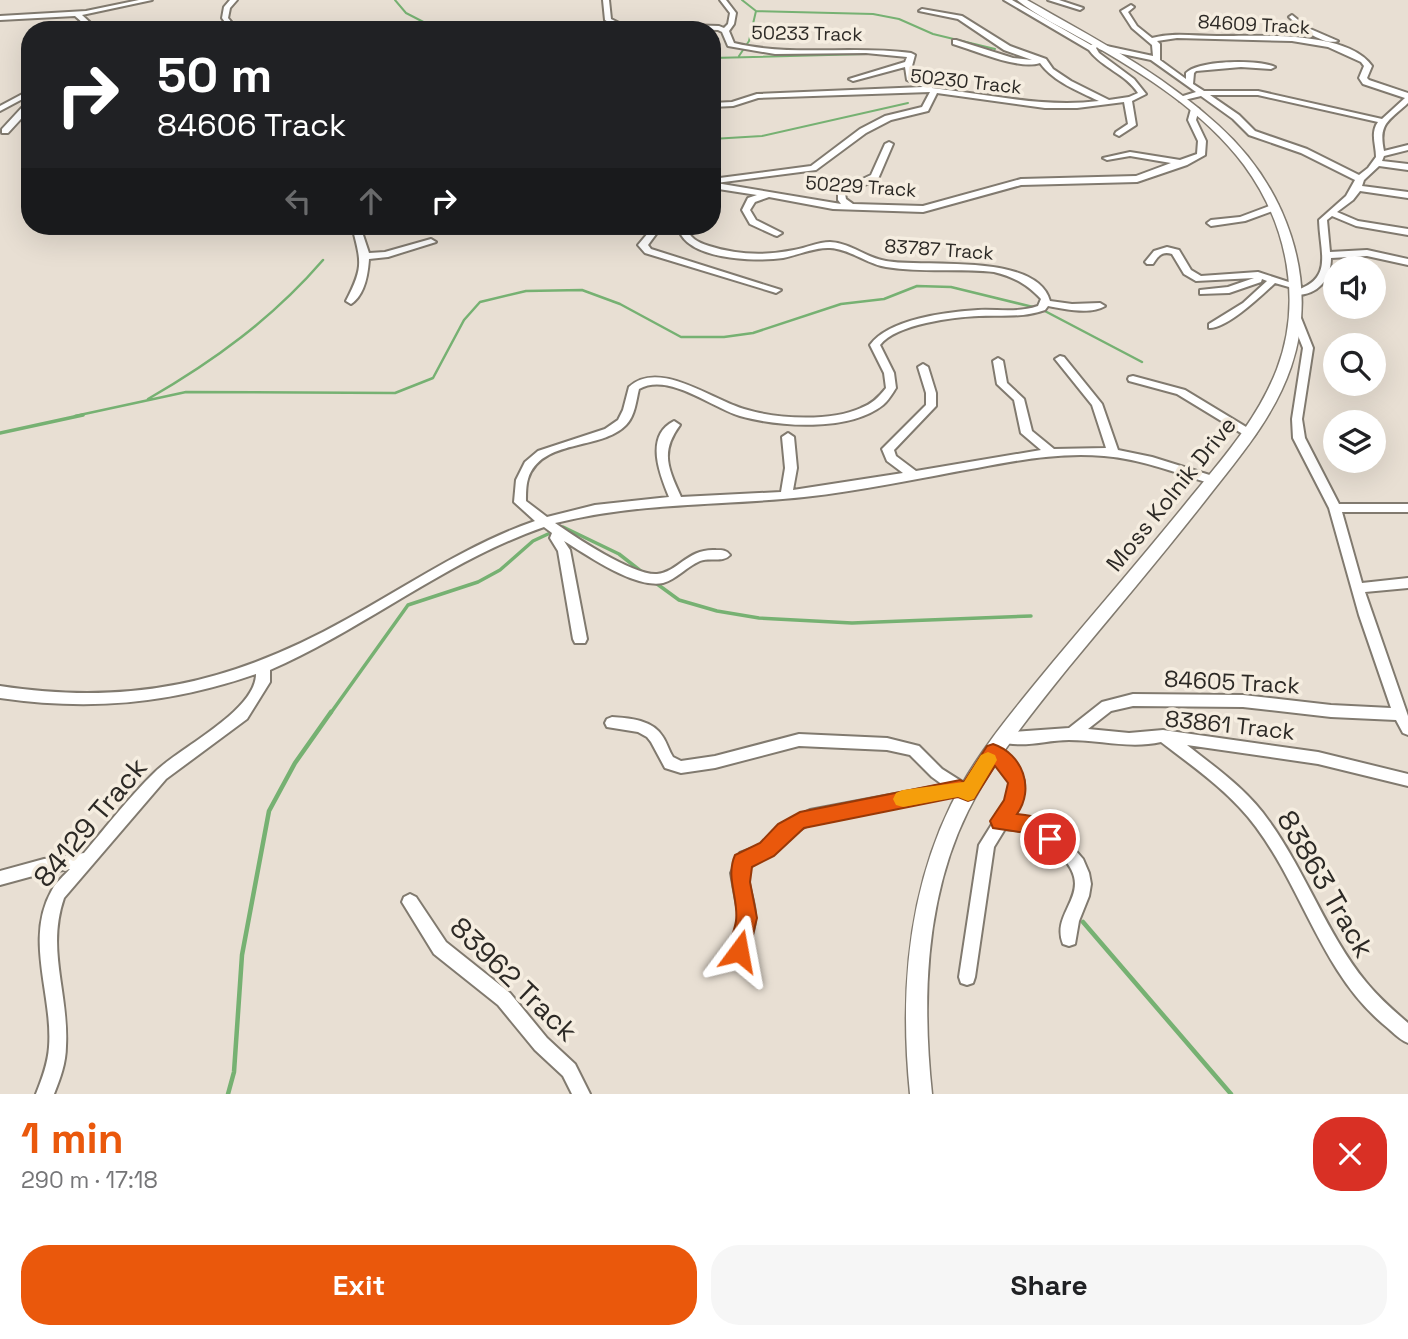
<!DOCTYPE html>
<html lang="en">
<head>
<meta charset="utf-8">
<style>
	body { margin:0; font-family:"Space Grotesk",sans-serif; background:#f6f6f6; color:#202124; height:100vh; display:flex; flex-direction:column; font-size:26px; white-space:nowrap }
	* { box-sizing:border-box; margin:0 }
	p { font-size:23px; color:#757577 }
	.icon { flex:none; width:38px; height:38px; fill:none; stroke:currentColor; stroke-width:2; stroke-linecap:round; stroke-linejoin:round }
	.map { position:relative; height:1094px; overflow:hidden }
	.panel { display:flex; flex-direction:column; background:#fff; flex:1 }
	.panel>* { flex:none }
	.guide { position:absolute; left:21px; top:21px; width:700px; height:214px; border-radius:28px; box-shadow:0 7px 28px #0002; background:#202124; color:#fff; overflow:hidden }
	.tools { position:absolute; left:1323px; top:256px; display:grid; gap:14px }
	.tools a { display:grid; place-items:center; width:63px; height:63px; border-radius:50%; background:#fff; box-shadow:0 7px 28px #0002; font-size:35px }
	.pin { position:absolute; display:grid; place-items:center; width:60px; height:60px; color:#fff; margin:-30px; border:4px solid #fff; border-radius:50%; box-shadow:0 2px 7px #0007 }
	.me { position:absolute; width:77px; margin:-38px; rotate:13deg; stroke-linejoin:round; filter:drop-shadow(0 0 5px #0008) }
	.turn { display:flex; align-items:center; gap:24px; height:147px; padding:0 21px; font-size:32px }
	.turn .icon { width:91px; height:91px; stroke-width:2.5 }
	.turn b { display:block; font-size:49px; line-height:60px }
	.lanes { display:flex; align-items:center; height:66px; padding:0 21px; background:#0003; justify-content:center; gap:35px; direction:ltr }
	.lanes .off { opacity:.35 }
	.round { display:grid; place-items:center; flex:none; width:74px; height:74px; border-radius:28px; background:#f6f6f6 }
	.head { display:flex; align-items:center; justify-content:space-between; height:119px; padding:0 21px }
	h1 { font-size:42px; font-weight:800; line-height:52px; color:#ea580c }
	.cta { display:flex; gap:14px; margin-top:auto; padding:14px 21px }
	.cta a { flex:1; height:80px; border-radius:28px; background:#ea580c; color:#fff; font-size:28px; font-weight:800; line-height:80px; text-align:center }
	.cta a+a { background:#f6f6f6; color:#202124 }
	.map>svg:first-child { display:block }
</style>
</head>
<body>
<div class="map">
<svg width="1408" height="1094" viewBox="0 0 1408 1094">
	<rect width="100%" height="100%" fill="#e8dfd3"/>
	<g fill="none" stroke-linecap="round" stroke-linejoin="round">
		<!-- stream-far3 -->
		<path stroke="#76b172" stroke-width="2" d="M395 0 406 13 439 30
			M756 11 873 14 899 19 933 34 995 49
			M739 56 749 41 756 11 742 0
			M712 58 866 54
			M712 139 762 136 908 103"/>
		<!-- stream-far2 -->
		<path stroke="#76b172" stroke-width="2.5" d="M148 399C214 361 273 318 323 260
			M75 416 186 392 395 393 433 378 464 320 480 302 526 291 582 290 620 304 681 337H724L753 333 841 304 884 299 917 286 951 287 1041 309 1142 362"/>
		<!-- stream-far1 -->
		<path stroke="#76b172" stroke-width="3.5" d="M0 433 83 415
			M563 527 619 554 642 572
			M653 581 679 600 717 611 759 618 852 623 1031 616
			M330 714 408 605 478 582 500 570 533 541 548 534"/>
		<!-- stream -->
		<path stroke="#76b172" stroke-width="4.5" d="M1083 922 1231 1094
			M228 1094 234 1072 242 955 269 811 295 763 331 712"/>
		<defs>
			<path id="minor" d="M139 0H152L82 15 98 30H91L75 16 0 20V16L86 11Z
				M230 0H237L230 8 228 18 238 30H231L222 18 224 7Z
				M603 0H609L611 19 619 23 719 26 724 28 728 24 730 13 720 0H726L736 13 734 24 729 31 734 43C792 57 852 45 911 53L915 55 912 66 914 77 932 85V88C988 94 1043 108 1099 101 1078 91 1054 82 1040 63 1018 70 977 51 953 44V40H956L1013 58 1032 60 1004 50 958 19 919 11 922 9 962 16 1010 46 1046 59 1053 69 1071 81 1109 100 1129 97 1138 93C1126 74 1102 68 1089 50L1004 0H1012L1091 45 1099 42 1100 44 1096 48 1099 53 1134 79 1146 94 1132 101 1136 125 1119 136 1115 134 1116 132 1128 124 1124 102 1077 108H1045L937 93 928 111 891 120 866 133 816 170 716 183 841 204 838 200V191L871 175 885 144 889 142 893 144 878 179 845 194 846 199 853 204 923 206 1021 179 1136 176 1171 163 1130 156 1107 160 1103 158 1130 152 1180 160 1197 154 1198 141 1188 120 1191 109 1195 107 1199 109 1196 120 1206 141 1205 155 1187 165 1137 182 1021 185 923 212 833 209 769 197 755 202 750 210 756 220 782 233 777 236 774 235 750 224 742 210 748 198 757 195 712 188V179L811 166 860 129 885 116 922 107 930 92 758 98 733 106 712 107V103L732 102 757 94 923 87 907 80 905 67 853 81 849 79 905 62 907 57 866 53 775 54 728 46 722 32 718 30 617 27 605 20Z
				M1048 0H1059L1083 8 1080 10Z
				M1131 5 1134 7 1128 12 1137 26 1152 38C1174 32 1195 36 1217 36 1256 36 1347 30 1372 66L1367 78 1369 80 1408 93V103C1389 121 1378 123 1384 151L1408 145V150L1384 156 1382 161 1408 164V170L1379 166 1364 180 1362 186 1408 192V198L1360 191 1353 200 1337 212 1358 221 1408 229V235L1356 226 1332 216 1327 220 1330 252 1367 250 1408 259V265L1367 256 1331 258C1331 280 1317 296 1294 295V291C1334 279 1320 254 1319 220L1346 196 1355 180 1301 153 1249 135 1233 119 1201 96 1180 101V97L1196 92 1151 60 1099 49 1098 47 1102 45 1153 56 1152 45 1132 28 1121 11ZM1177 38 1292 41 1328 47 1361 62 1364 66 1359 78 1363 84 1405 98 1382 119 1258 91H1204L1193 84 1194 73 1196 71 1241 67 1271 69 1275 67C1259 59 1198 60 1186 73V79L1160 60V44L1157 41ZM1210 95H1258L1378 122C1370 133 1376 145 1376 157L1368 168 1359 175 1307 149 1255 131 1239 115Z
				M1292 15 1308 28 1338 41C1323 46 1301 28 1290 18L1289 17Z
				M30 90V95L0 111V106Z
				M27 102H30V109L8 133H2V129Z
				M1275 204 1278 205V209L1245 221 1211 226 1207 223 1211 220 1240 217Z
				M234 226H246L237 231H231V227Z
				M352 226H360L369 253 385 252 431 239 436 242 388 257 369 259C368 274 365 295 351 304L346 301C364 266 361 262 352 226Z
				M654 226H662L648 245 651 249 781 290 776 293 773 292 645 253 638 245Z
				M678 226H686C689 238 697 242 709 246 737 255 765 256 794 250 806 248 818 242 830 242 851 243 866 258 886 261 925 268 1037 252 1050 301L1072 304 1100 303 1105 306C1090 315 1064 309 1048 306L1045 310C1023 318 1002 315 979 316 954 317 896 324 880 345L894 373 896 388C892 394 888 401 883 405 849 432 779 427 740 416 711 407 668 372 639 389 636 401 635 416 626 425 601 451 541 438 528 479 526 485 526 494 526 501L547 517 595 505 669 497C660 475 644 436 674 421L680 425C660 452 668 468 681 497L781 492 785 468 782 437 788 433 794 437 797 468 793 490 903 473 887 461 882 449 926 405V393L918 367 923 364 928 367 936 393V406L894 450 896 456 916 471 1041 450 1021 433 1014 400 997 384 993 361 998 358 1003 361 1007 383 1024 399 1032 431 1054 449 1106 448 1092 405 1055 359 1060 356 1064 357 1102 404 1118 450 1152 457 1216 477 1218 480 1212 484C1176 473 1141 459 1104 456 1061 452 1019 460 977 468 919 478 862 491 804 497 720 506 643 502 560 522L555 523C575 537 634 576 657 574 678 572 688 548 716 550 723 550 726 550 730 555 723 563 710 557 700 561 686 567 677 579 663 583 635 589 587 555 564 541L570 550 587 639 585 643H575L573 639 558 551 550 538 552 533 544 527C446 561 364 629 270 670V682L247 719 166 779 64 898C46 950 69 994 66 1046 66 1063 60 1079 54 1094H36C42 1079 48 1063 49 1047 53 995 24 939 52 890 56 882 64 876 70 869L44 873 0 885V871L44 859 84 853C107 826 129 797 155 772 179 748 256 711 256 674 170 704 90 711 0 698V686C130 706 233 683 347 619 409 585 468 544 535 521L514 502 516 480 525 462 538 451 605 429 618 420 623 410 629 387C659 359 712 400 744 409 776 419 831 422 861 408 872 404 879 397 886 388L884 373 870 345C889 319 946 312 978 310 998 309 1018 313 1038 306L1041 299C1027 284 1014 277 994 272 958 268 922 273 886 267 867 264 850 249 830 248 815 247 798 255 783 258 756 262 683 260 678 226Z
				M1167 247 1179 250 1191 270 1201 276 1258 272 1301 286 1296 289 1275 283C1262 295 1227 329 1209 328V324L1243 303 1267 281 1262 279 1261 282 1229 293 1200 294V290L1228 287 1254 278 1196 281 1184 274 1172 254C1162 251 1158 256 1153 264H1147L1145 262 1154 251Z
				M1296 315 1301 318 1313 348 1302 419 1305 438 1339 504H1408V512H1342L1362 583 1408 578V588L1365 592 1408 716V735L1403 733 1396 720 1331 717 1243 707 1133 706 1111 711 1088 729 1129 733 1163 730 1318 752 1408 774V786L1318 764 1187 745C1216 768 1248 790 1269 821 1306 872 1326 933 1366 982 1378 997 1393 1010 1408 1023V1043C1398 1039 1391 1030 1383 1024 1322 972 1303 890 1256 827 1231 793 1195 768 1161 742 1130 749 1100 740 1069 740 1046 740 1021 749 999 741L997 737 999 733 1069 728 1102 702 1133 694 1243 695 1331 705 1391 708 1359 615 1329 508 1293 438 1292 419 1303 348 1291 318Z
				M1133 376 1185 390 1256 433 1254 436H1246L1177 394 1129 381 1128 379 1129 377Z
				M612 717C630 718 653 720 663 737 667 743 669 751 673 757L681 761 715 756 799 734 887 738 919 746 942 769 972 788 974 793 972 798 967 799 958 795 812 823 790 835 772 855 751 863C743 883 756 898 755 918 755 930 749 946 745 957L739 959 733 957 731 951 739 918 731 873 740 853 762 845 780 825 810 810 943 785 932 777 910 755 887 750 799 746 715 768 681 773 665 768 651 742 647 737 638 732 607 727 605 723 607 719Z
				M993 746 998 748C1024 774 1034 781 1013 817L1044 821 1069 843 1083 859 1089 873 1091 884 1089 896 1079 921 1075 944 1069 946 1063 944C1049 910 1100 892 1058 853 1036 832 1035 832 1005 829L994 847 975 977 973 983 967 985 961 983 959 977 979 845 1007 800 1011 790 1008 778 986 752 988 748Z
				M410 894 416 897 446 942 510 993 547 1038 575 1064 590 1094H572L563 1076 535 1050 498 1005 434 954 402 902 404 897Z"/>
			<path id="major" d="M1017 0H1027C1094 38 1161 73 1218 125 1285 185 1321 279 1291 367 1274 417 1240 456 1208 497 1163 555 1115 611 1068 668 1032 713 994 759 968 811 925 898 922 1000 932 1094H910C900 995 907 895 951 805 977 752 1016 707 1053 662 1099 607 1146 553 1191 497 1224 457 1258 418 1277 369 1303 301 1287 223 1244 165 1203 111 1144 74 1086 41 1063 28 1037 16 1017 0Z"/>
		</defs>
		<!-- minor casing -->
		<use href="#minor" stroke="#817a6f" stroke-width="4"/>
		<!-- major casing -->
		<use href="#major" stroke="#817a6f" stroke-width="3"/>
		<!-- minor -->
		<use href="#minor" fill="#fff" fill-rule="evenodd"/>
		<!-- major -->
		<use href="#major" fill="#fff" fill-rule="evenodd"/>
	</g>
	<!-- route -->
	<path fill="#ea580c" stroke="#983908" stroke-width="2" d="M993 744C1023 754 1035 789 1017 814 1037 816 1051 819 1060 839L1057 845 1050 848 1043 845 1033 834 993 828 990 821 1004 800 1008 783 995 766 974 799 968 801 958 797 804 828 774 856 752 867 750 882 757 918 747 958 739 961 732 958C726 946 734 934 736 921 739 898 725 878 735 855L760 843 778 824 800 812 960 780 964 782 987 746Z"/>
	<!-- slow -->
	<path fill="#f59e0b" d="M988 752 995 755 997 760 974 799 968 801 958 797 903 807 896 805 893 799 896 793 903 790 964 782 981 755Z"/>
	<g text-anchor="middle" stroke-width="7" stroke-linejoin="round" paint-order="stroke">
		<!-- far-street labels -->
		<g font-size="19" fill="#2c2925" stroke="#f5ede0">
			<text transform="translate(1254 24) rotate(3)" y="7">84609 Track</text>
			<text transform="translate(807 33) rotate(1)" y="7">50233 Track</text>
			<text transform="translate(966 81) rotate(6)" y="7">50230 Track</text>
			<text transform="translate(861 186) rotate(4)" y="7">50229 Track</text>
			<text transform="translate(939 249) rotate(4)" y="7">83787 Track</text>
		</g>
		<!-- street labels -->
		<g font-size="23" fill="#2c2925" stroke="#f5ede0">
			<text transform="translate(1171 494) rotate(-51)" y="8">Moss Kolnik Drive</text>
			<text transform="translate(1232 682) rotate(3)" y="8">84605 Track</text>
			<text transform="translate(1230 725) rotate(6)" y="8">83861 Track</text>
		</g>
		<!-- near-street labels -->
		<g font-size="28" fill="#2c2925" stroke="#f5ede0">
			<text transform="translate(90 822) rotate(-50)" y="10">84129 Track</text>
			<text transform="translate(1326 884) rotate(60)" y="10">83863 Track</text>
			<text transform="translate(514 979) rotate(44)" y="10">83962 Track</text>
		</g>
	</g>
</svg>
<div class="tools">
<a><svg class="icon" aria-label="sound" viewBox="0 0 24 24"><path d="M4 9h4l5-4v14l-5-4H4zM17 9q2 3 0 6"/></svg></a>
<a><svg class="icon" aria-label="search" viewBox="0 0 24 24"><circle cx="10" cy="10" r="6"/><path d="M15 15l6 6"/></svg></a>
<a><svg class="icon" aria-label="layers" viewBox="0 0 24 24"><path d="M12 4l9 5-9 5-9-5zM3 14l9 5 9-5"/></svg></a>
</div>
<div class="pin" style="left:1050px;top:839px;background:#d93025"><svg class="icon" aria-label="arrive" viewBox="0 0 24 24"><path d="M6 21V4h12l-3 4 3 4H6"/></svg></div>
<svg class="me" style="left:739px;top:951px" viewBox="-20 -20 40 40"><path d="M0-17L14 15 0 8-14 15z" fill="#ea580c" stroke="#fff" stroke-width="4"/></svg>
<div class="guide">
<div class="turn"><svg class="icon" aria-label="right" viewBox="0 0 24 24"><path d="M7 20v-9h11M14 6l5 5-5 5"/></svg><div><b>50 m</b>84606 Track</div></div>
<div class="lanes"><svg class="icon off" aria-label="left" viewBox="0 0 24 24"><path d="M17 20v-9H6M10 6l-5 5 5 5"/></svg><svg class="icon off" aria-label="ahead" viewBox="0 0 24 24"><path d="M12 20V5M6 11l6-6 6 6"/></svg><svg class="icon" aria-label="right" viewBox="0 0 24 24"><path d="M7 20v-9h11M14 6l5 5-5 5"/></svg></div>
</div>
</div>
<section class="panel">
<div class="head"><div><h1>1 min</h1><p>290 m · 17:18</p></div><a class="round" style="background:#d93025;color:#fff"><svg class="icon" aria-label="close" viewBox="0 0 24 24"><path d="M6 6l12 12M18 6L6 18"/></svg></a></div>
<div class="cta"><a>Exit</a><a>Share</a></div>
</section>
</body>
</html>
